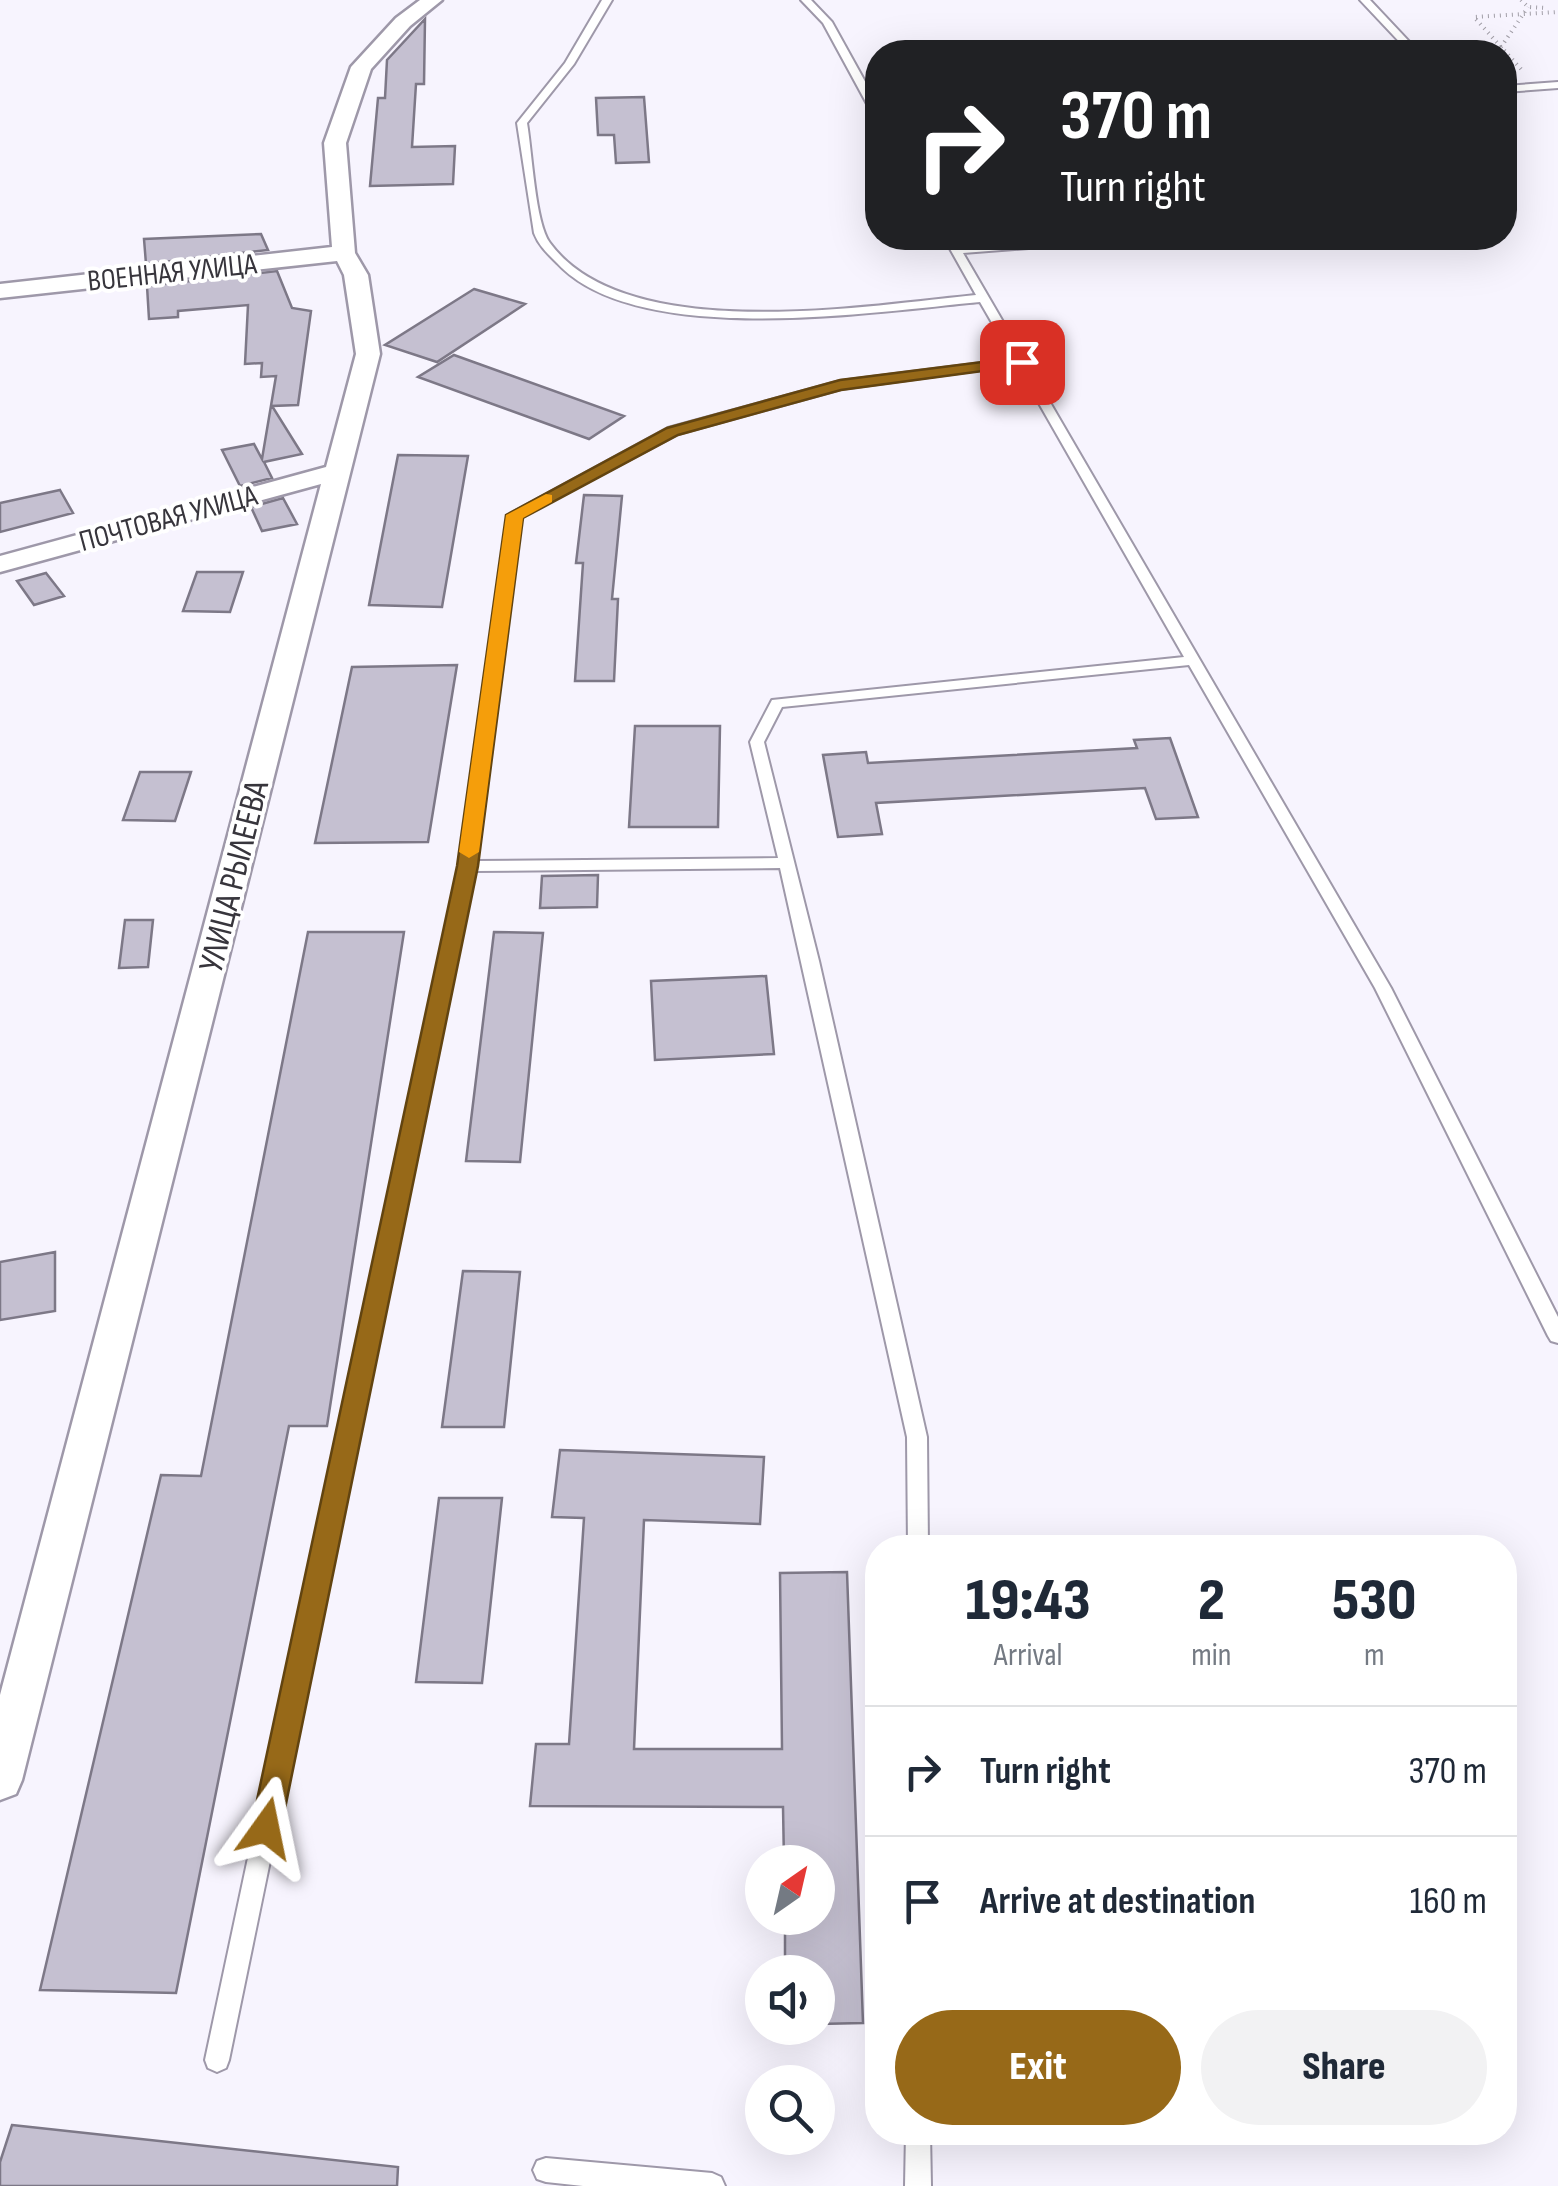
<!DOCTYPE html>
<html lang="en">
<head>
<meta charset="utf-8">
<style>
	body { margin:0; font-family:"Sofia Sans Condensed",sans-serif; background:#f2f2f3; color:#1f2937; height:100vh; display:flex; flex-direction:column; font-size:38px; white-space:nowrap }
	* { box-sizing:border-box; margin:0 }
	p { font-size:32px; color:#747a83 }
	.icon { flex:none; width:55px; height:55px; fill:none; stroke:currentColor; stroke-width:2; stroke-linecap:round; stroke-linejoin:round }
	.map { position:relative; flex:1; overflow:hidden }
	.drawer { position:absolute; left:865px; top:1535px; width:652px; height:610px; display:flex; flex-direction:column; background:#fff; border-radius:40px; box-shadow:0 10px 40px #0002 }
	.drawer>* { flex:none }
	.banner { position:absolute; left:865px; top:40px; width:652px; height:210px; border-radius:40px; box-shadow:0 10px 40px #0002; background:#202124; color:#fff; overflow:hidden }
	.needle { width:65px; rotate:34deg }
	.buttons { position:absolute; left:745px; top:1845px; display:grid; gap:20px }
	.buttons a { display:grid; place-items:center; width:90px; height:90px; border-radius:50%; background:#fff; box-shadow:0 10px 40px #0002; font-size:50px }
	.pin { position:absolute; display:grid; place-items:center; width:85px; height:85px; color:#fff; margin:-42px; border-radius:20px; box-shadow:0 5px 15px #0006 }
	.me { position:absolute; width:110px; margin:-55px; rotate:12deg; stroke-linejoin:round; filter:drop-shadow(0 0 8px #0008) }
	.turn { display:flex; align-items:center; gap:35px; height:210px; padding:0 30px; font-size:45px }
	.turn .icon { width:130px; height:130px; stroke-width:2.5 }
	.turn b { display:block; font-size:70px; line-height:85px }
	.eta { display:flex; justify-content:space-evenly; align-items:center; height:170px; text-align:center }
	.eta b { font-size:60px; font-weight:800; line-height:70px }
	.button { display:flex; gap:20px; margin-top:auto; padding:20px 30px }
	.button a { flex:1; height:115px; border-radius:60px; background:#976918; color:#fff; font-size:40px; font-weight:800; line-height:115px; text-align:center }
	.button a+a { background:#f2f2f3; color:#1f2937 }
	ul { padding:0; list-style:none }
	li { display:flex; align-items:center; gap:30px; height:130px; padding:0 30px; border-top:2px solid #e0e1e3 }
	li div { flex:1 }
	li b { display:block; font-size:38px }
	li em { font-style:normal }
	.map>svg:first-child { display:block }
</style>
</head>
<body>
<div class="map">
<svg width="1558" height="2186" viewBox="0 0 1558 2186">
	<rect width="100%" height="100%" fill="#f7f4fe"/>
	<!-- building -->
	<path fill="#c5c0d1" stroke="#7d7887" stroke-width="2.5" d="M425 19 424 84H416L412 147 455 146 453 184 370 186 378 98H385L387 60Z
		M644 97 649 162 616 163 614 135H598L596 98Z
		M261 234 268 250 146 264 144 239Z
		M277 271 292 308 311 311 298 405 272 406 302 454 264 462 272 478 240 486 222 450 254 444 262 459 276 376 261 377 262 363 245 364 248 305 178 311V317L149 319 147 286Z
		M474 289 525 304 437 362 385 345Z
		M454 355 624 416 589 439 418 377Z
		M398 455 468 456 442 607 369 605Z
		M60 490 73 513 0 532V503Z
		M584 495 622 496 612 599H618L614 681H575L583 563H576Z
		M283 498 297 524 262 531 251 507Z
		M197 572H243L230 612 183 611Z
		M46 573 64 596 34 605 17 581Z
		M457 665 428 842 315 843 352 667Z
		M635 726H720L718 827H629Z
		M1170 738 1198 817 1156 819 1145 788 876 803 882 834 838 837 823 755 866 752 868 763 1137 748 1134 740Z
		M140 772H191L175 821 123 820Z
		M598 875 597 907 540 908 542 876Z
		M125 920H153L148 967 119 968Z
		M308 932H404L327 1426H289L176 1993 40 1990 161 1475 201 1476Z
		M494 932 543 933 520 1162 466 1161Z
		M766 976 774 1054 655 1060 651 981Z
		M55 1252V1311L0 1320V1262Z
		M463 1271 520 1272 504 1427H442Z
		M560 1450 764 1457 760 1524 644 1520 634 1749H782L780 1573 847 1572 863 2023 818 2024V1972H785V1918H818V1862H784L783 1807 530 1806 536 1744H569L584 1518 552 1517Z
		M439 1498H502L482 1683 416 1682Z
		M12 2125 398 2167 397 2186H0V2162Z"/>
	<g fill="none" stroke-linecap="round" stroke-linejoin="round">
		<defs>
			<path id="lane" d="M602 0H612L574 64 527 123C532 151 535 223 550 243 626 346 864 306 976 295L944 238H954L960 246 1079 238H1124L1119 241 963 253 1391 988 1558 1317V1343L1551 1341 1548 1336 1375 988 1189 665 782 707 764 742 819 961 927 1437 928 1548H908L907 1437 780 868 474 871 229 2060 226 2068 217 2072 208 2068 205 2060 459 866 508 515 668 428 840 381 1013 359 980 302C873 312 636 349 557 263 548 254 539 246 534 233L517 123 565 63ZM1017 365 1184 657 772 700 750 742 778 858 476 861 521 517 678 434 841 389Z
				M801 0H811L832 22 878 105V118L873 115 823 23Z
				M1360 0H1370L1419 52H1409Z
				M1558 82V88L1505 92V86Z
				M906 2132H930L931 2186H905Z
				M546 2158 712 2173 721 2177 725 2186H583L546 2182 537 2179 533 2170 537 2161Z"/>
			<path id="street" d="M420 0H442L410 26 371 69 346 143 355 253 368 275 380 354 22 1780 16 1794 0 1800V1695L321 484 0 572V556L326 467 356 354 344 275 337 261 0 298V284L332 247 324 143 351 67 396 18Z"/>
		</defs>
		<!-- lane casing -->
		<use href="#lane" stroke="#9e98a9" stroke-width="4"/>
		<!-- street casing -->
		<use href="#street" stroke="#9e98a9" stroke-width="5"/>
		<!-- path -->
		<path stroke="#a19ea7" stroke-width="4" stroke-dasharray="1 5" stroke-linecap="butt" d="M1521 0 1528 7 1547 8
			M1501 47 1528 7
			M1521 69 1474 17 1558 12"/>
		<!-- lane -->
		<use href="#lane" fill="#fff" fill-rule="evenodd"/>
		<!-- street -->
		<use href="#street" fill="#fff" fill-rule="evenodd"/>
	</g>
	<!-- route -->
	<path fill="#976918" stroke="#624410" stroke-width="2.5" d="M1022 357 1029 362 1027 365 841 390 678 435 523 518 478 866 281 1828 276 1838 266 1842 255 1838 251 1828 457 866 506 515 667 428 840 380Z"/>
	<!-- slow -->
	<path fill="#f59e0b" d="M546 494 552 495V502L523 518 479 852 469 858 459 852 506 515Z"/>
	<g text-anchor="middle" stroke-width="8" stroke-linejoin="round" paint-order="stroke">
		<!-- far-street labels -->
		<g font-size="30" fill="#37353c" stroke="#fff">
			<text transform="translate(172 272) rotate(-6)" y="10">ВОЕННАЯ УЛИЦА</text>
			<text transform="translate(168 518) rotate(-15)" y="10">ПОЧТОВАЯ УЛИЦА</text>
		</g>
		<!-- street labels -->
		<g font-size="35" fill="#37353c" stroke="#fff">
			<text transform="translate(233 876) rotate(-76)" y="12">УЛИЦА РЫЛЕЕВА</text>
		</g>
	</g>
</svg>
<div class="buttons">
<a><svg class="needle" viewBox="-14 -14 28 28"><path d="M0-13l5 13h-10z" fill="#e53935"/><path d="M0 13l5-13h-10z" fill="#747a83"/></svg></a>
<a><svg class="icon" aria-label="sound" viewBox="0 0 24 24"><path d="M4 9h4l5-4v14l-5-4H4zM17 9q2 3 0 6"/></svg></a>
<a><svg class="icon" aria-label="search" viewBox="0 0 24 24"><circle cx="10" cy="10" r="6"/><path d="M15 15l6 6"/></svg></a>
</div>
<div class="pin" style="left:1022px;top:362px;background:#d93025"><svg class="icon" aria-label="arrive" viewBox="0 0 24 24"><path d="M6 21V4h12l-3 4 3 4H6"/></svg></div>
<svg class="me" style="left:266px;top:1828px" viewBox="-20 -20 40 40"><path d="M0-17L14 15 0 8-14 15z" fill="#976918" stroke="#fff" stroke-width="4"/></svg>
<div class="banner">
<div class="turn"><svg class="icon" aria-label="right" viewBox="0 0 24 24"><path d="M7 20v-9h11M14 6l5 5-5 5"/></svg><div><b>370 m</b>Turn right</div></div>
</div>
<section class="drawer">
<div class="eta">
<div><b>19:43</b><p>Arrival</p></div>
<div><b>2</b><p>min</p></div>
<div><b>530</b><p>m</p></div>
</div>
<ul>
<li><svg class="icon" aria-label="right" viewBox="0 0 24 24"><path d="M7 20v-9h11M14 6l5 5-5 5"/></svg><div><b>Turn right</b></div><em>370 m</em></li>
<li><svg class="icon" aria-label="arrive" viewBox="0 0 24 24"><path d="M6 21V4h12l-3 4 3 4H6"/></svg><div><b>Arrive at destination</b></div><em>160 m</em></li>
</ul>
<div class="button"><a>Exit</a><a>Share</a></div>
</section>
</div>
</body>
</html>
